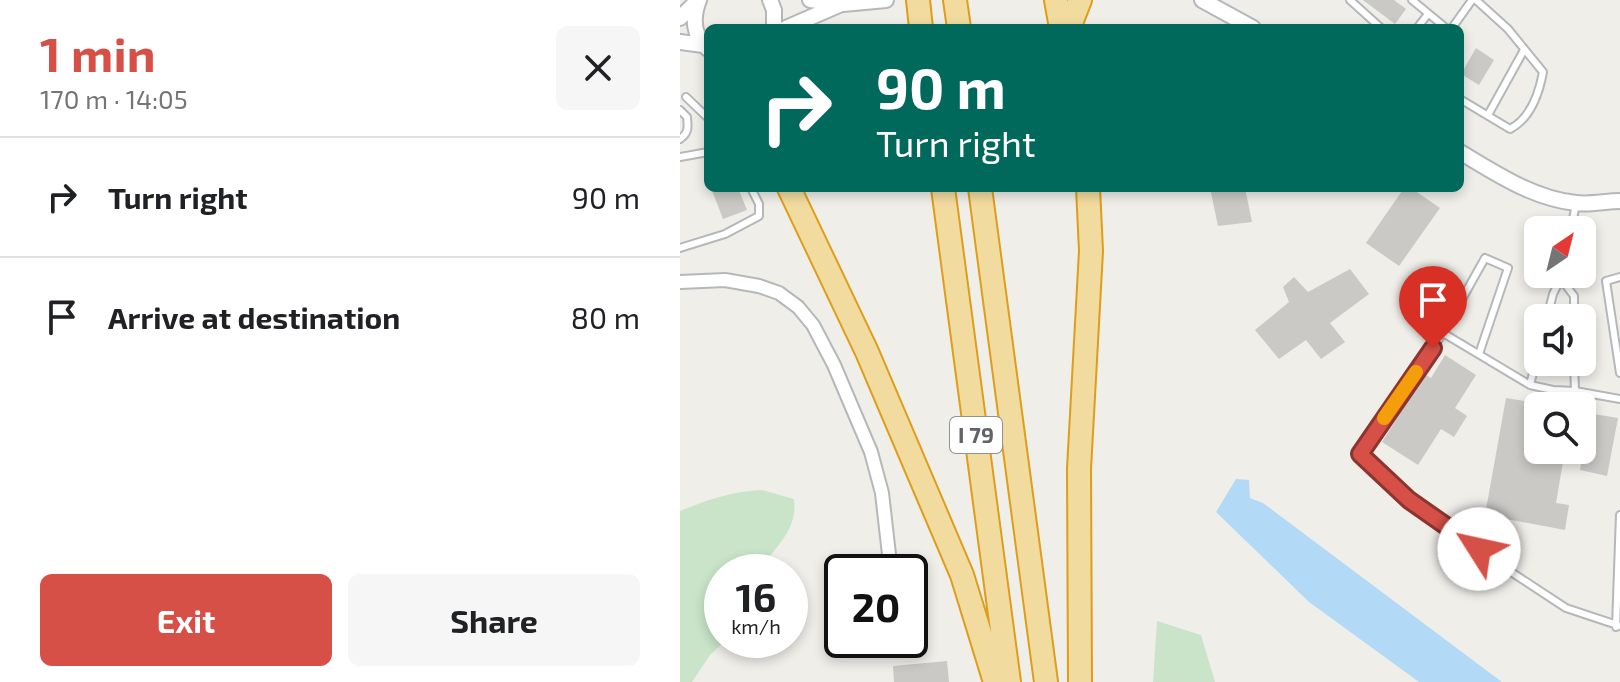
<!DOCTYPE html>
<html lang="en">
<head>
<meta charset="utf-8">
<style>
	body { margin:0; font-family:"Exo 2",sans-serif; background:#f6f6f6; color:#202124; height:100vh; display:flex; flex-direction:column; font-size:30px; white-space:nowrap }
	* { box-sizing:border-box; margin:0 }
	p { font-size:26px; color:#757577 }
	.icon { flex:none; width:44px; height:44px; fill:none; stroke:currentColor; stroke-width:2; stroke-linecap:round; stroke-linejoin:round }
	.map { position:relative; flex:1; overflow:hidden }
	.drawer { display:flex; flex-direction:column; background:#fff; width:680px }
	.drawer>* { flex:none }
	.hud { position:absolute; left:24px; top:24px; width:760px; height:168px; border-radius:12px; box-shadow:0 4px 12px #0003; background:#00695c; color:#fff; overflow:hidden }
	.needle { width:52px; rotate:35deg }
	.buttons { position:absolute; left:844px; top:216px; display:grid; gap:16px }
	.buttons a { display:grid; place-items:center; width:72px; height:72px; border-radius:12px; background:#fff; box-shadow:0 4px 12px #0003; font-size:40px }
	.speed { position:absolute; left:24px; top:554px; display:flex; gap:16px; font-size:40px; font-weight:700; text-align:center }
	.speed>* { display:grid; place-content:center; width:104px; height:104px; border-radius:50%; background:#fff; box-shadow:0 4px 12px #0003; line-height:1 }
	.speed small { font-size:20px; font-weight:400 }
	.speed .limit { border:4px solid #111; border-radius:12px; background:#fff; color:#111 }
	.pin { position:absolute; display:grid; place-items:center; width:68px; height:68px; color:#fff; margin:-82px -34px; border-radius:50% 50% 50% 0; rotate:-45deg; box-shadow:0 0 8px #0007 }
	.pin .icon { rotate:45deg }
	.me { position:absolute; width:88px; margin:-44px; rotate:305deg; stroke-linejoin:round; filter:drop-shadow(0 0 6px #0008) }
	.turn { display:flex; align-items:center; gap:28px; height:168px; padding:0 40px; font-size:36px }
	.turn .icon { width:104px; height:104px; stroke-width:2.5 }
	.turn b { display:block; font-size:56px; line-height:68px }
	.round { display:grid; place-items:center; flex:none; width:84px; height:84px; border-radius:12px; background:#f6f6f6 }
	.summary { display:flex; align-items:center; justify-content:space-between; height:136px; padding:0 40px }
	h1 { font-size:48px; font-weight:700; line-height:60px; color:#d75047 }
	.primary-button { display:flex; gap:16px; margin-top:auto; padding:16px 40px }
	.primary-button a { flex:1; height:92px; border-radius:12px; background:#d75047; color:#fff; font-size:32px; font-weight:700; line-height:92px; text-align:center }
	.primary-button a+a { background:#f6f6f6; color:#202124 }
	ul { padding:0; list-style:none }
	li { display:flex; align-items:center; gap:24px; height:120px; padding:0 40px; border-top:2px solid #e0e0e0 }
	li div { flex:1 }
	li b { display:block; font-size:30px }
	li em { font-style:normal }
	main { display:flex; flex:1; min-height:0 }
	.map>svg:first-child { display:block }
</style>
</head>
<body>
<main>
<section class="drawer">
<div class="summary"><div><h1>1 min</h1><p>170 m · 14:05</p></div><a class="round"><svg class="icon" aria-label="close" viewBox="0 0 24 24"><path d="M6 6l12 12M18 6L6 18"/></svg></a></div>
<ul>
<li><svg class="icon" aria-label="right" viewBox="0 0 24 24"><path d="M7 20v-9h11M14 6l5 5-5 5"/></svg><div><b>Turn right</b></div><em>90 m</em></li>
<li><svg class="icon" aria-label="arrive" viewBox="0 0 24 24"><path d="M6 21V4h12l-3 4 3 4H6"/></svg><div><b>Arrive at destination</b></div><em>80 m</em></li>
</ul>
<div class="primary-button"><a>Exit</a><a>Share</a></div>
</section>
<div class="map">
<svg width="940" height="682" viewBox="0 0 940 682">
	<rect width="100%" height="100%" fill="#f0eee9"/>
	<!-- green -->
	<path fill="#c9e4c8" d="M82 490 114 499C118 532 94 546 79 572H42V640H46L30 655 12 682H0V511C27 500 53 491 82 490Z
		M477 621 521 635 535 682H473Z"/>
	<!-- water -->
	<path fill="#b2daf6" d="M556 479 569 480 570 498 583 503 822 682H739L629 602 536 512Z"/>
	<!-- building -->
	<path fill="#cbc9c5" d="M683 0H714L726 9 715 24Z
		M796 48 814 60 799 85 781 74Z
		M31 188H58L67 210 43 219Z
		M530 188H565L572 222 538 226Z
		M724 188H731L760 208 719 266 686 243Z
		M670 269 689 294 650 323 665 342 641 359 626 340 599 359 575 330 609 302 603 287 614 277 628 292Z
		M765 355 796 375 775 408 787 416 774 437 761 429 738 465 702 442 737 387 734 385 743 373 751 378Z
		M826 398 858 403V450H885L876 503 889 505 885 530 805 515Z
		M902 412 938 418 927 476 900 470 904 445H902Z
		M267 661 269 682H214L213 666Z"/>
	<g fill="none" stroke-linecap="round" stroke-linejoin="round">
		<defs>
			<path id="service" d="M670 0 701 28
				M732 0 766 28
				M737 28 748 14
				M772 28 792 0
				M6 97 28 118
				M780 99 830 129C851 118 859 94 863 72L828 29 796 0
				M0 110 7 117C8 127 9 133 0 139
				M808 115 844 50
				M0 157 28 152
				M891 230 896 203
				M0 248 45 234 79 216V204L71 188
				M940 277 926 281 940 373
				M882 280 894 296V318
				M867 318 873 294 883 274
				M763 333 680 454 729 500 822 566 886 608 940 626
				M858 353 850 385 873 390 895 391 894 362
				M799 354 828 268 805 258 763 333 850 385
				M895 391 940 399
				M936 627 940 515"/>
			<path id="minor" d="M0 282 45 280 79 286 99 293 118 307 133 325 154 365 191 452 202 493 211 572
				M220 640 221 649"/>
			<path id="tertiary" d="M19 0C12 18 13 36 28 49
				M90 0 94 10V28
				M130 0 163 4 206 0
				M522 0 573 28
				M0 18 18 0
				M106 28 159 5
				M0 42 23 45
				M780 152C815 173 854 199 896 203 909 205 926 201 940 201"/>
			<path id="motorway" d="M238 0 241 28
				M275 0 279 28
				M376 0 381 28
				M389 28 400 0
				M109 188 187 352 282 575 315 682
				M263 188 329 682
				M300 188 366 682
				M400 682 399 469 411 251 408 188"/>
		</defs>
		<!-- service casing -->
		<use href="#service" stroke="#b5b8bb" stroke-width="10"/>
		<!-- minor casing -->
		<use href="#minor" stroke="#b5b8bb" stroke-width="16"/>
		<!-- tertiary casing -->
		<use href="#tertiary" stroke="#b5b8bb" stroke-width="18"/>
		<!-- motorway casing -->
		<use href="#motorway" stroke="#de9d1a" stroke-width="26"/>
		<!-- service -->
		<use href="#service" stroke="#fff" stroke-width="6"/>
		<!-- minor -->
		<use href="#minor" stroke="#fff" stroke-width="12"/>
		<!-- tertiary -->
		<use href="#tertiary" stroke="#fff" stroke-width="14"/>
		<!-- motorway -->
		<use href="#motorway" stroke="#f2db9e" stroke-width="22"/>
	</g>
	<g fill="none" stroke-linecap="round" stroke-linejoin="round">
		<defs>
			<path id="route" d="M753 348 680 454 729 500 799 549"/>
		</defs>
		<!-- route casing -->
		<use href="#route" stroke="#8c342e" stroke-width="20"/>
		<!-- route -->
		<use href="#route" stroke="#d75047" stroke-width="14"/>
		<!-- slow -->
		<path stroke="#f59e0b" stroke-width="14" d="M704 418 736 372"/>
	</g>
	<g text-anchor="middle" stroke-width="7" stroke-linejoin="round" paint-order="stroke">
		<!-- shield labels -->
		<rect fill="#fff" stroke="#909295" stroke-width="2" x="270" y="417" width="52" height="36" rx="6"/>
		<g font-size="22" font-weight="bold" fill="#606367">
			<text x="296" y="443">I 79</text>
		</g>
	</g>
</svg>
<div class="buttons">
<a><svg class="needle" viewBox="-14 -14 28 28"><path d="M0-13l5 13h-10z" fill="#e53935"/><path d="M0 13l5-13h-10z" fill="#757577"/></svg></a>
<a><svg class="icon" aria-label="sound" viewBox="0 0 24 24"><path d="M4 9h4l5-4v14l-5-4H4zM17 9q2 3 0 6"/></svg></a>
<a><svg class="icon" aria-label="search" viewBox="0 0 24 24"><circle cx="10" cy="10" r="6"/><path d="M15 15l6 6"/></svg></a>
</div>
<div class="speed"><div>16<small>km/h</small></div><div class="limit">20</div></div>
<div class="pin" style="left:753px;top:348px;background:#d93025"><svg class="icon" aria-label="arrive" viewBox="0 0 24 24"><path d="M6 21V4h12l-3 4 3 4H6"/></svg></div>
<svg class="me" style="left:799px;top:549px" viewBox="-20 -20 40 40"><circle r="19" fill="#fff"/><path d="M0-13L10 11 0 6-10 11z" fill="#d75047"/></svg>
<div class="hud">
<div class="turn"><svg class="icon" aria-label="right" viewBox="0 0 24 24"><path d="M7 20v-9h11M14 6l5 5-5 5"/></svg><div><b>90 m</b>Turn right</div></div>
</div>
</div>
</main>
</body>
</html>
